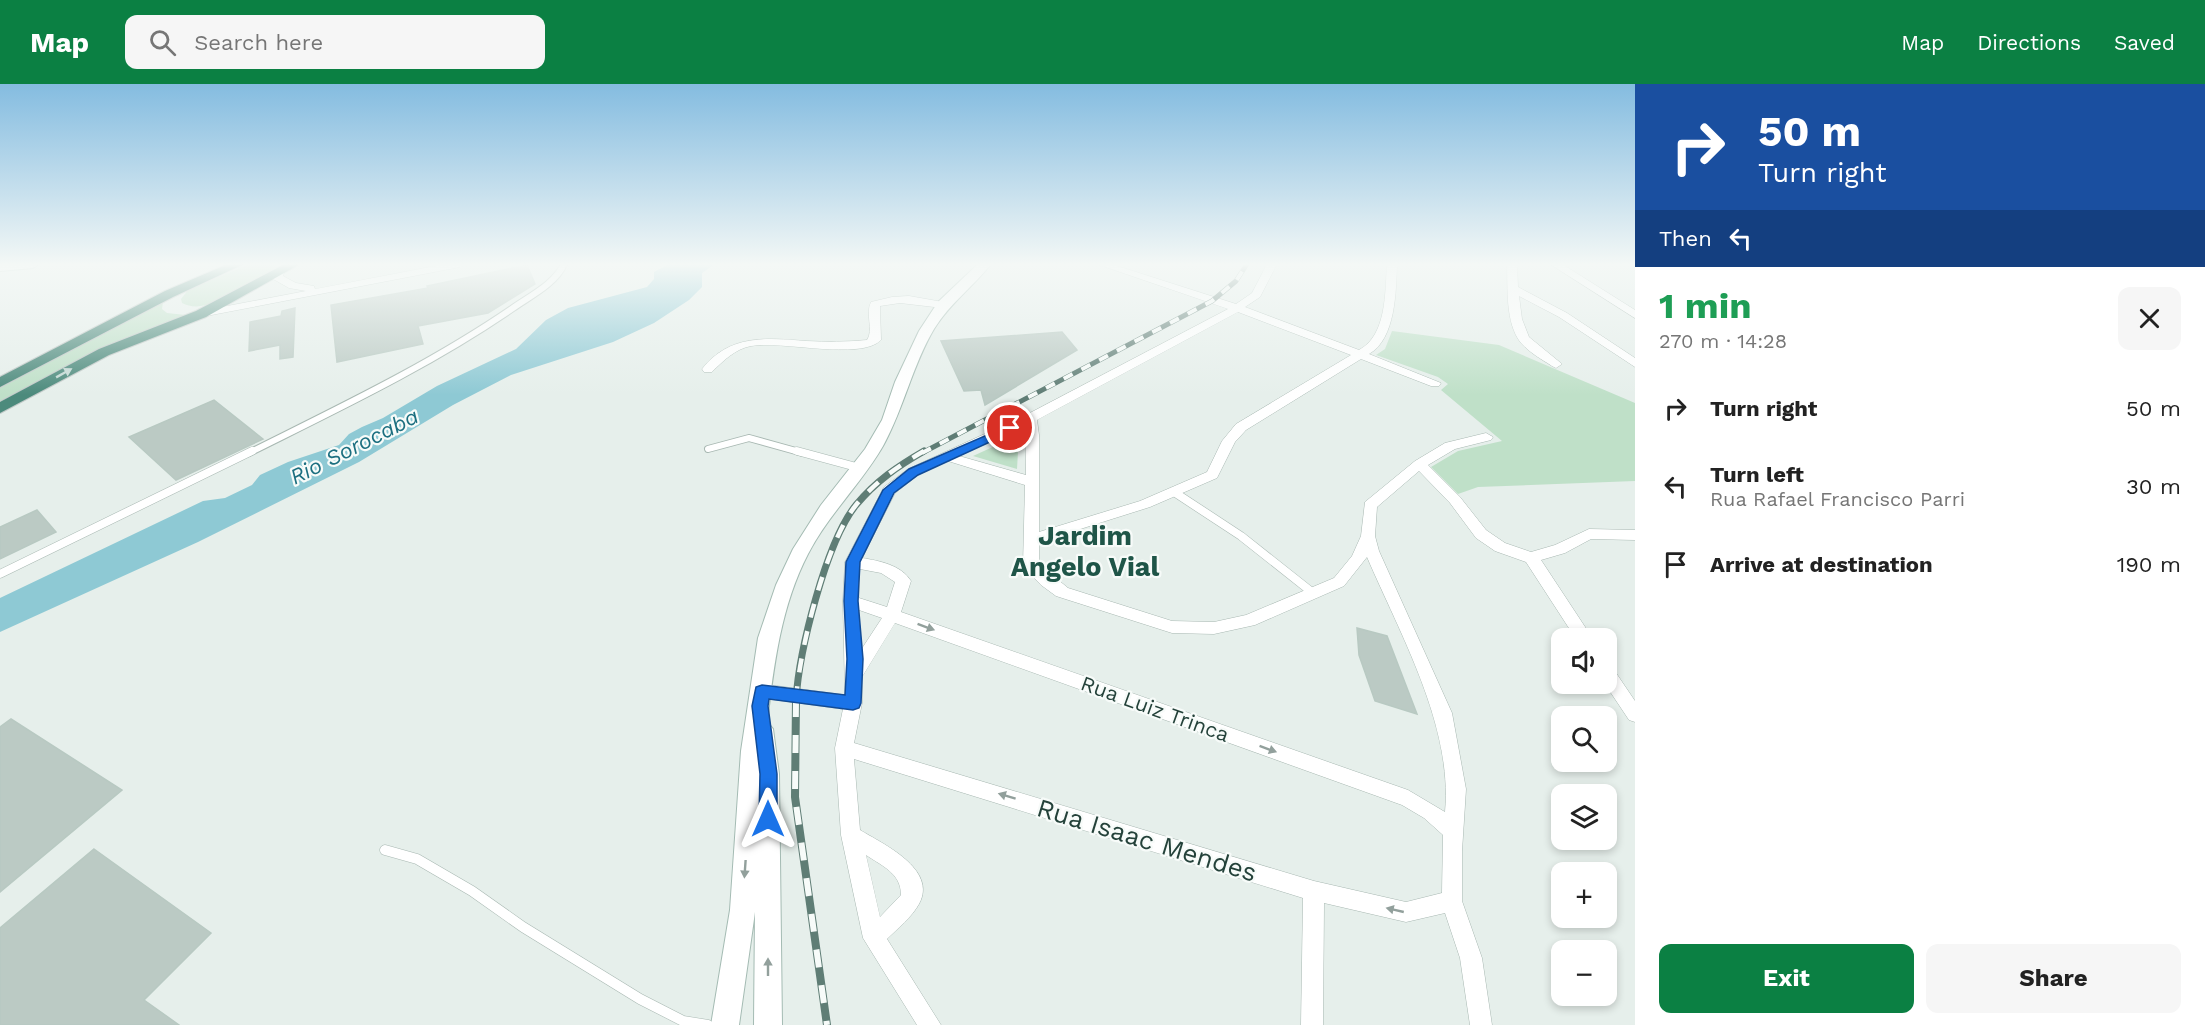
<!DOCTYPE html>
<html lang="en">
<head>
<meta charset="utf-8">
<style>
	body { margin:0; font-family:"Work Sans",sans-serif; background:#f6f6f6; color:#222; height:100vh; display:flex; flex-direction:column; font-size:22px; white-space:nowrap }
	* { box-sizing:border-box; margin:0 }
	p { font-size:20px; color:#767676 }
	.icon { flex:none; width:33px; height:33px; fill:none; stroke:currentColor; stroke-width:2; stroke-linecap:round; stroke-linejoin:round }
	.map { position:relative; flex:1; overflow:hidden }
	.drawer { display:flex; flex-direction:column; background:#fff; width:570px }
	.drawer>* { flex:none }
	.top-card { background:#1a4fa0; color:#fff; overflow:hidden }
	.controls { position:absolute; left:1551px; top:544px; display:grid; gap:12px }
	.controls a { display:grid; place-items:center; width:66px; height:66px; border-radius:12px; background:#fff; box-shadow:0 3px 9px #0003; font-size:30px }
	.pin { position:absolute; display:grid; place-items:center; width:51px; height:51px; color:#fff; margin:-26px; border:3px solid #fff; border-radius:50%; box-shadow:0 2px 6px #0007 }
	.me { position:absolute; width:66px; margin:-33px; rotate:0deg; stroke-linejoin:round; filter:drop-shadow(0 0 4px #0008) }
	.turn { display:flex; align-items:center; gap:21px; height:126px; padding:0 24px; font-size:27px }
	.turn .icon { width:78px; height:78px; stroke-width:2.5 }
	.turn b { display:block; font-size:42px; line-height:51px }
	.then { display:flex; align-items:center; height:57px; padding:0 24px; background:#0003; gap:12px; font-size:22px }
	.round { display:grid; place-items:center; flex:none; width:63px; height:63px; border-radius:12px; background:#f6f6f6 }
	.summary { display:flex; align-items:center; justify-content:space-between; height:102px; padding:0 24px }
	h1 { font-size:36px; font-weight:700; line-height:45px; color:#1e9e55 }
	.primary-button { display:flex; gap:12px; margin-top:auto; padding:12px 24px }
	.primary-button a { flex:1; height:69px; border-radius:12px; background:#0b8043; color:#fff; font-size:24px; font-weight:700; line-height:69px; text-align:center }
	.primary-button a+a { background:#f6f6f6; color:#222 }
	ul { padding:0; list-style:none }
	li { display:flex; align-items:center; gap:18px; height:78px; padding:0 24px }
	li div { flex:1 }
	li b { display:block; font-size:22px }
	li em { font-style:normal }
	header { display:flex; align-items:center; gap:36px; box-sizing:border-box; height:84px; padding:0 30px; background:#0b8043; color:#fff }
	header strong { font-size:28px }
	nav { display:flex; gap:33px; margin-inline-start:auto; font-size:21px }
	.search { width:420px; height:54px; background:#f6f6f6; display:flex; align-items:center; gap:15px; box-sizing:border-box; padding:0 21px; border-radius:12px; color:#767676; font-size:22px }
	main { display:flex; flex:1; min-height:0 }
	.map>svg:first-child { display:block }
</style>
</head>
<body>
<header>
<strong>Map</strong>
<div class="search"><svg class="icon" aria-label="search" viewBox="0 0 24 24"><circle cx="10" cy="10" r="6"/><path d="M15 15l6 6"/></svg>Search here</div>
<nav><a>Map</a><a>Directions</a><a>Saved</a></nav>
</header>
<main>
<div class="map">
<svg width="1635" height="941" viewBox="0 0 1635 941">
	<rect width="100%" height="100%" fill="#e6efeb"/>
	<!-- green -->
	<path fill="#bfe0c8" d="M249 180H278C268 193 218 220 201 222 194 223 188 222 182 219L181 215 188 206Z
		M163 218 162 225 167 229 186 231 95 267 0 317V304Z
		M1392 247 1499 261 1635 319V397L1478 403 1458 410 1431 383 1458 367 1502 357 1441 306 1448 300 1438 293 1376 271 1385 265Z
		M1019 351 1017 385 973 372Z"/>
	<!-- water -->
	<path fill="#8ec9d4" d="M669 180H715L702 189V203L689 216 654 239 613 258 511 291 453 321 359 378 198 458 0 548V514L203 417 225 414 252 401 260 391 288 378 339 361 349 350 362 343 383 334 437 302 516 265 546 236 568 224 647 203 654 195V188Z"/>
	<!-- building -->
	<path fill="#bbcac4" stroke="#b8c9c2" stroke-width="1.5" d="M527 181 535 200 488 229 418 242 423 260 337 278 331 221 428 204 427 202Z
		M295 224 293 273 280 275V261L249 267 250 238 281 232 282 227Z
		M1062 248 1077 266 985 321 981 306 964 307 941 257Z
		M214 316 263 355 176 396 129 353Z
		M37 426 56 448 0 475V443Z
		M1357 544 1387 552 1417 630 1375 617 1359 571Z
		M11 635 122 706 0 808V643Z
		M94 765 211 849 144 916 179 941H0V844Z"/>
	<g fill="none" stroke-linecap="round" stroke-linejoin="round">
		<defs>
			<path id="service-far2" d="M708 365 749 354 803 369
				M249 369C339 324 430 281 513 224 530 212 555 200 564 180"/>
			<path id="service-far1" d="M797 367 860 384
				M1174 408 1241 452 1313 509
				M0 490 252 367"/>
			<path id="service" d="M385 766 417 775 472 807 523 843 640 915 683 937 708 941"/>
			<path id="minor" d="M446 180H465L460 183 201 233 196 230 201 227 306 207 289 204 273 195 274 188 279 185 284 188 283 192 296 199 314 202 315 205Z
				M1097 180H1111L1236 220 1252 209 1267 180H1277L1260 213 1245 223 1359 266C1387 251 1385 208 1387 180H1397C1396 206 1396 255 1369 270L1441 299 1439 302H1431L1361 275 1246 346 1235 358 1217 394 1150 423 1039 458V480L1068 504 1172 537 1214 538 1246 531 1334 494 1352 472 1361 452 1365 418 1415 377 1445 359 1486 349 1493 353 1491 356 1455 365 1428 381 1460 413 1486 446 1505 459 1531 468 1555 461 1589 445 1635 446V456L1591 455 1565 469 1541 476 1593 555H1576L1526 478 1495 467 1476 454 1450 419 1419 387 1377 423 1375 452 1379 467 1452 629 1466 705 1462 767V817L1482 874 1492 941H1470L1460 874 1445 829 1406 838 1324 819 1323 941H1301L1303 814 854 675 860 746C883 760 938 785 919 820 912 833 897 845 887 855L941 941H917L863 854 841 751 835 664 843 625 762 614 756 612 753 607 756 602 762 600 845 611 843 517 845 478 884 403 908 385 1026 331 1228 225ZM1238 228 1351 271 1236 340 1222 357 1207 388 1140 417 1039 448V351L1037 336ZM1025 341 1026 391 959 372ZM948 377 1025 401 1023 482 1041 501 1056 512 1172 549 1214 550 1255 541 1344 502 1367 473C1400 550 1453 642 1445 728L1408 706 901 528 911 497C901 481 880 477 862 474L895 409 918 391ZM860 485 881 489 895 498 887 523 859 514ZM859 526 882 534 861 566ZM895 539 1402 721 1424 734 1443 751 1442 809 1406 818 1314 797 854 659 862 619V593ZM866 771C882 782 901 789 901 811L880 833Z
				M1507 180H1517L1518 203 1567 229 1635 274V283L1559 233 1519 212 1522 235 1529 253 1562 280 1556 284 1552 282C1541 275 1530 269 1521 259 1505 239 1508 204 1507 180Z
				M1550 180H1562L1635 226V234Z
				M909 212 943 218 948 221 943 224 900 219 880 222 881 256C861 277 780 256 751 262 735 265 723 277 712 288H704L702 285C730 250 765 254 806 257 826 258 847 258 867 256 874 246 865 230 871 218L892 213Z
				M1606 581 1612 583 1635 617V638L1629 636 1605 600Z"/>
			<path id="secondary" d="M0 180H39L33 184 0 187Z
				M978 180H991C973 203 950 219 934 245 912 282 904 324 883 362 861 400 828 431 808 470 781 522 774 580 767 638L773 645 779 690 782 941H754L755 828 739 941H711L730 826 741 667 758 554 776 501 793 465 821 421 865 365 882 336 895 298 919 247 938 218Z"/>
			<path id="trunk" d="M228 180H244L173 213 0 303V293L165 207Z
				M285 180H300L206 233 109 271 0 329V318L99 265 196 227Z"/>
		</defs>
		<!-- service-far2 casing -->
		<use href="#service-far2" stroke="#a8b8b2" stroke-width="8"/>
		<!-- service-far1 casing -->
		<use href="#service-far1" stroke="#a8b8b2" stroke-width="9"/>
		<!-- service casing -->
		<use href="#service" stroke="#a8b8b2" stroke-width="11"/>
		<!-- minor casing -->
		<use href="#minor" stroke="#a8b8b2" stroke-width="1"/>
		<!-- secondary casing -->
		<use href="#secondary" stroke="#a4bbb3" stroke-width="2"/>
		<!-- trunk casing -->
		<use href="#trunk" stroke="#c2cac8" stroke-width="2"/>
		<!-- service-far2 -->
		<use href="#service-far2" stroke="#fff" stroke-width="6"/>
		<!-- service-far1 -->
		<use href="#service-far1" stroke="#fff" stroke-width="8"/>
		<!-- service -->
		<use href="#service" stroke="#fff" stroke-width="10"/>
		<!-- minor -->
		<use href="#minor" fill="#fff" fill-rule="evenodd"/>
		<!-- secondary -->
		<use href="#secondary" fill="#fff" fill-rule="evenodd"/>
		<!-- trunk -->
		<use href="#trunk" fill="#4c8a7c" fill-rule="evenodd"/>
		<defs>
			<path id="rail-far2" d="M922 369 1212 217 1236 197 1247 180"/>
			<path id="rail-far1" d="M796 616C799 567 826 458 856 421 876 397 898 382 924 367"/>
			<path id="rail" d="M796 615 795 713 827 941"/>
		</defs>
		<!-- rail-far2 casing -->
		<use href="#rail-far2" stroke="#5f7d75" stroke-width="5"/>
		<!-- rail-far1 casing -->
		<use href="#rail-far1" stroke="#5f7d75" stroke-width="7"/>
		<!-- rail casing -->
		<use href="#rail" stroke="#5f7d75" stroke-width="8"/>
		<!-- rail-far2 -->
		<use href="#rail-far2" stroke="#f7fbf9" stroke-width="4" stroke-dasharray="10" stroke-linecap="butt"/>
		<!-- rail-far1 -->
		<use href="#rail-far1" stroke="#f7fbf9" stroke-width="4.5" stroke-dasharray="14" stroke-linecap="butt"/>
		<!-- rail -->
		<use href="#rail" stroke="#f7fbf9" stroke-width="6" stroke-dasharray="18" stroke-linecap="butt"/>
	</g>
	<!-- one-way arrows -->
	<defs><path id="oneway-solid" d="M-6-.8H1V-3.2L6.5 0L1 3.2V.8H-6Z" transform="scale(1.5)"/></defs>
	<use fill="#c4d9d4" href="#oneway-solid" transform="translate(64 289) rotate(-29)"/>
	<g fill="#92a09c">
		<use href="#oneway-solid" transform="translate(926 543) rotate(20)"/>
		<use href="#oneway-solid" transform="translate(1268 665) rotate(20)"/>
		<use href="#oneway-solid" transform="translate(1007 712) rotate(-163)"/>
		<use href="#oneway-solid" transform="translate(745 785) rotate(94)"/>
		<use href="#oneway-solid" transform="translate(1395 826) rotate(-167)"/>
		<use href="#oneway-solid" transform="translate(768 883) rotate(-90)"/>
	</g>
	<!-- sky -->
	<linearGradient id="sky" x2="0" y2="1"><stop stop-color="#84bce0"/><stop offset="0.58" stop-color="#f4f8f6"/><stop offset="1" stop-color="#f4f8f6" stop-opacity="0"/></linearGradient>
	<rect width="1635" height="311" fill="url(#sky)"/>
	<!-- route -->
	<path fill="#1a73e8" stroke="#114b97" stroke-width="1.5" d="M1010 341 1016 344 1014 347 918 391 894 409 860 478 858 517 863 575 861 619 859 624 853 626 769 615 768 622 777 690V735L774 741 768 744 762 741 759 735 760 690 752 622 756 603 762 601 845 611 847 575 844 517 846 478 883 406 909 385Z"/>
	<g text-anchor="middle" stroke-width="4.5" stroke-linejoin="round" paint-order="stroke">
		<!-- street labels -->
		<g font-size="21" fill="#24423a" stroke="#f7fbf9">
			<text transform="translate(1155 625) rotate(20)" y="7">Rua Luiz Trinca</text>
		</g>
		<!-- water labels -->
		<g font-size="22" font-style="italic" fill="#1c6f80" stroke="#f7fbf9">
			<text transform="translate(354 362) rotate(-27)" y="8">Rio Sorocaba</text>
		</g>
		<!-- near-street labels -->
		<g font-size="26" fill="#24423a" stroke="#f7fbf9">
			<text transform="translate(1147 756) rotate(17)" y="9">Rua Isaac Mendes</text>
		</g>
		<!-- district labels -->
		<g font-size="27" font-weight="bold" fill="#1f5548" stroke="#f7fbf9">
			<text x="1085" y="461">Jardim<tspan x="1085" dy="31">Angelo Vial</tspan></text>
		</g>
	</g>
</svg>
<div class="controls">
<a><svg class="icon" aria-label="sound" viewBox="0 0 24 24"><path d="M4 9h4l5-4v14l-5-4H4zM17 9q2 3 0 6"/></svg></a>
<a><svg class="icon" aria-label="search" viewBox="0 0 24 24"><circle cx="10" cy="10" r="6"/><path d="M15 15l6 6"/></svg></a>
<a><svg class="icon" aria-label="layers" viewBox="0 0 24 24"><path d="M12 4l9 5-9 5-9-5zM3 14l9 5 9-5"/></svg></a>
<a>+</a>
<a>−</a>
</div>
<div class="pin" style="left:1010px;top:344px;background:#d93025"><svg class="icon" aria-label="arrive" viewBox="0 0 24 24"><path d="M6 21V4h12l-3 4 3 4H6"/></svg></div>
<svg class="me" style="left:768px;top:735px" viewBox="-20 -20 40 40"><path d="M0-17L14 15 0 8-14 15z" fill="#1a73e8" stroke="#fff" stroke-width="4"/></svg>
</div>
<section class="drawer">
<div class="top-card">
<div class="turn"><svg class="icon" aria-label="right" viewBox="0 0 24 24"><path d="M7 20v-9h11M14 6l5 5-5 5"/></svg><div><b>50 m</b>Turn right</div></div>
<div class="then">Then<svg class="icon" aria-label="left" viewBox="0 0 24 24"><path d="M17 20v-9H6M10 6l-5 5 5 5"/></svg></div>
</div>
<div class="summary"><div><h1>1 min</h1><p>270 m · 14:28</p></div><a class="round"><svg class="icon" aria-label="close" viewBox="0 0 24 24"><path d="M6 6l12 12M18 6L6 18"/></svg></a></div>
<ul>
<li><svg class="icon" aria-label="right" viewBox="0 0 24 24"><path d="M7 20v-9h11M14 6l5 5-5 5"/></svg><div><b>Turn right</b></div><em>50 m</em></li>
<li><svg class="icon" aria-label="left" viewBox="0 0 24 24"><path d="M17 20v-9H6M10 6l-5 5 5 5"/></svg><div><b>Turn left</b><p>Rua Rafael Francisco Parri</p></div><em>30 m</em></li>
<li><svg class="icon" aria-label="arrive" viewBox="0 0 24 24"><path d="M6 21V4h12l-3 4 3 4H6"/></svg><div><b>Arrive at destination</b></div><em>190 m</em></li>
</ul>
<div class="primary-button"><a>Exit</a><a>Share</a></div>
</section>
</main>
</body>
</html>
